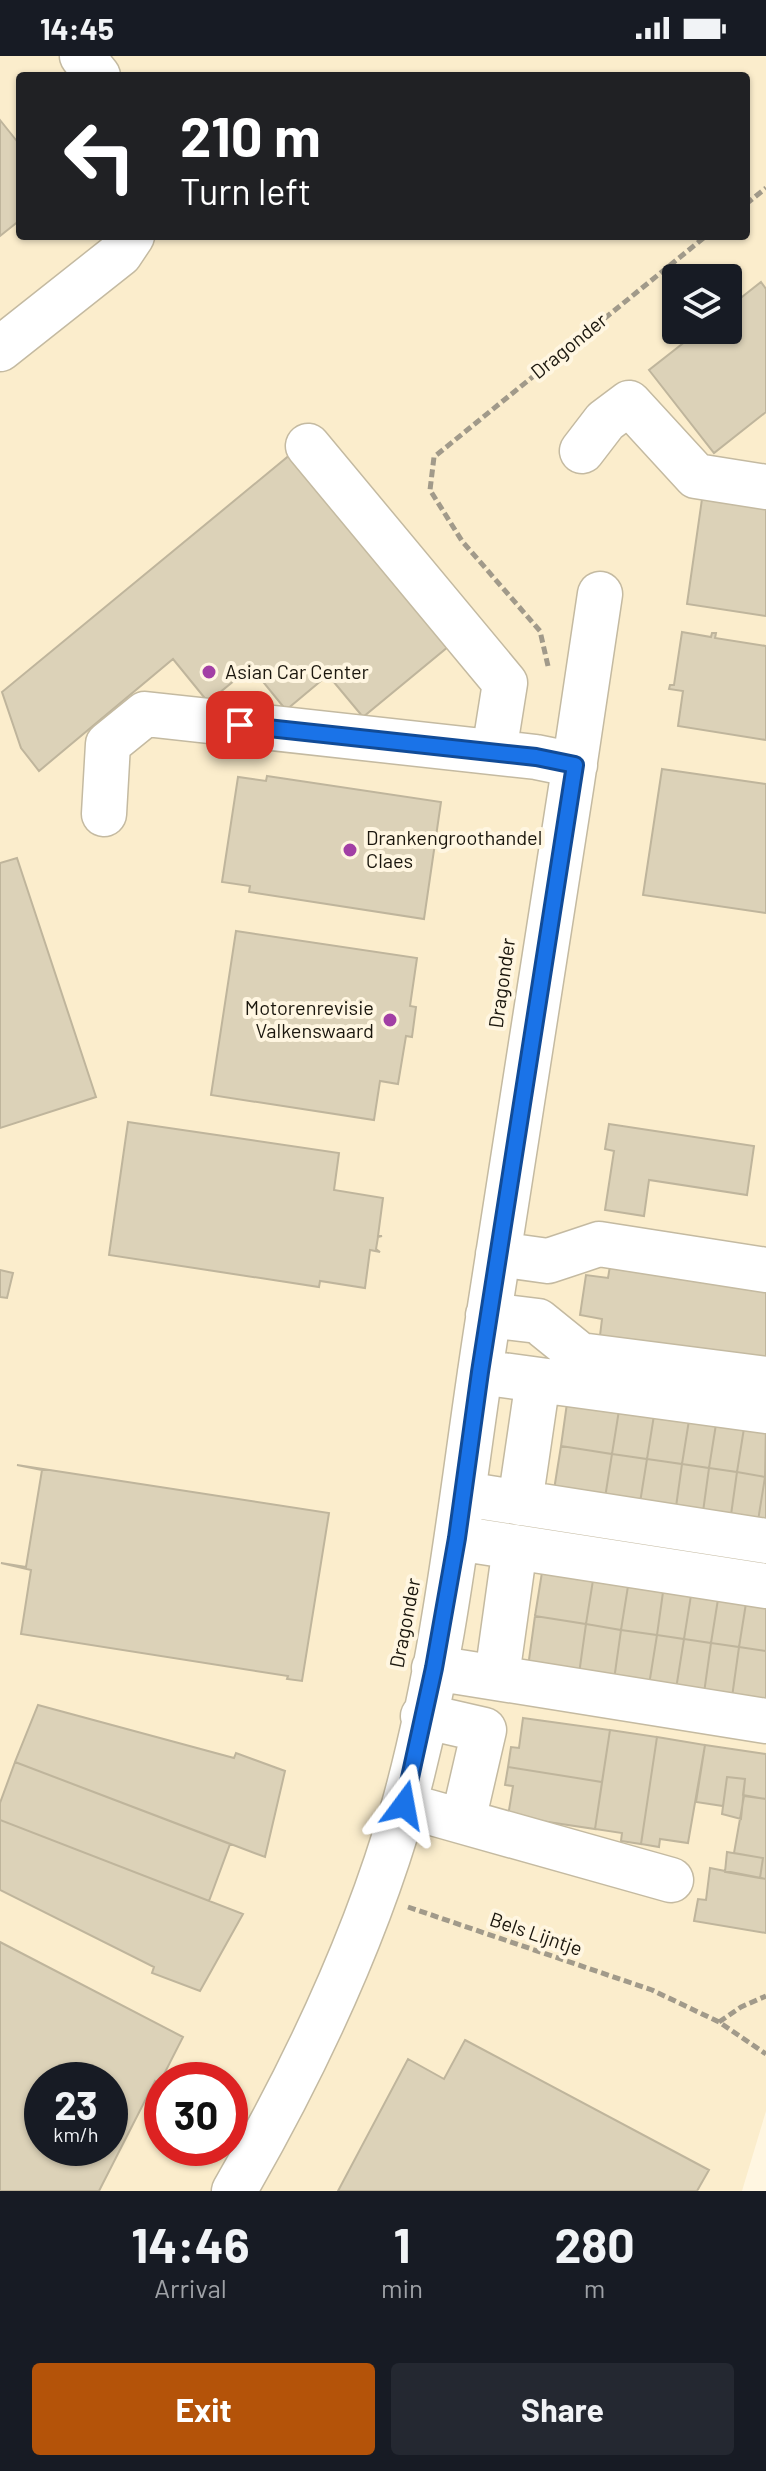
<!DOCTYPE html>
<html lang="en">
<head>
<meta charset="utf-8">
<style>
	body { margin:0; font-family:Barlow,sans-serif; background:#242831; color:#f1f3f6; height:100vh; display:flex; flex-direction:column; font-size:30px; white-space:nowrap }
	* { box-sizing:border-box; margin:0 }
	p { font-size:26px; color:#9ea1a6 }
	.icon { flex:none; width:44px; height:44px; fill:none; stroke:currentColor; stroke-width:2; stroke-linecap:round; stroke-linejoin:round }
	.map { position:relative; height:2135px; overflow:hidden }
	.drawer { display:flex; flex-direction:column; background:#171b24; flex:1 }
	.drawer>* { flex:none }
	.guide { position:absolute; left:16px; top:16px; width:734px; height:168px; border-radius:8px; box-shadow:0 2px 6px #0004; background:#202124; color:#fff; overflow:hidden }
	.buttons { position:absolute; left:662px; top:208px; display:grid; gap:16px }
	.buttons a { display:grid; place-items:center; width:80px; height:80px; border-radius:8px; background:#171b24; box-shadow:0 2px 6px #0004; font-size:40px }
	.speed { position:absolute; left:24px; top:2006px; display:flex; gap:16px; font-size:40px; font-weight:700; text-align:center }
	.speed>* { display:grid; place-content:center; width:104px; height:104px; border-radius:50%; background:#171b24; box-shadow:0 2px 6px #0004; line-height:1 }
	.speed small { font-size:20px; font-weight:400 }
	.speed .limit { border:12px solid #d22; background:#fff; color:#111 }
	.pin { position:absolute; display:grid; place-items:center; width:68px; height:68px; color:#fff; margin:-34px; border-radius:16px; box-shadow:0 4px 12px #0006 }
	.me { position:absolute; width:88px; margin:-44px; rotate:13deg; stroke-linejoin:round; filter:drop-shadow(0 0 6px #0008) }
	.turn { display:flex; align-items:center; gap:28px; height:168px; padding:0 32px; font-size:36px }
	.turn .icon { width:104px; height:104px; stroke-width:2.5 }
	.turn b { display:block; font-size:56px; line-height:68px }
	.eta { display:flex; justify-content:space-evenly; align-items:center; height:136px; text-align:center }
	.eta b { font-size:48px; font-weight:700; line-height:56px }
	.primary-button { display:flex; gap:16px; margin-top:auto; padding:16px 32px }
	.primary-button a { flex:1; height:92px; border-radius:8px; background:#b45309; color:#fff; font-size:32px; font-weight:700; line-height:92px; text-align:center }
	.primary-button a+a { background:#242831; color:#f1f3f6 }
	.status { display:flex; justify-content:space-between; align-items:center; height:56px; padding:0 40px; background:#171b24; direction:ltr }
	.status svg { height:22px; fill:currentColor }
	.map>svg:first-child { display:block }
</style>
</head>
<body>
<div class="status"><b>14:45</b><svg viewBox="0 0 49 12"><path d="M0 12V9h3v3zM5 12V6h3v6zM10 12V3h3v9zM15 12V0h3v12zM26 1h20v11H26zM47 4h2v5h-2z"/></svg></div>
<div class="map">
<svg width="766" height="2135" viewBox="0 0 766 2135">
	<rect width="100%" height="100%" fill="#fff6e1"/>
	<!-- built -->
	<path fill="#fbedcc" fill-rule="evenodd" d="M0 0H766V2055L742 2135H0ZM20 20H746V180H20ZM676 222H728V274H676ZM42 2024H110V2092H42ZM162 2024H230V2092H162Z"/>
	<!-- building -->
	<path fill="#dcd2b8" stroke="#bfb59c" stroke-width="2" fill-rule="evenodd" d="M0 64 20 89V164L0 180Z
		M761 226 766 233V356L714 397 649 314 700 274H728V252Z
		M291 398 449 590 363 661 328 619 286 654 251 611 208 646 173 603 39 715 21 692 2 636Z
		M702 443 766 453V560L687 548Z
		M682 576 711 581 712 577H716L715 582 766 590V684L678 670 683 635 669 633 670 629H674Z
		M662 713 766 728V857L643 839Z
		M267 720 441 746 424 863 249 836 250 830 222 826 238 721 266 725Z
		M17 802 96 1041 0 1072V807Z
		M236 875 417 902 410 950 416 951 412 981 406 980 398 1028 380 1025 374 1064 211 1039Z
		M128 1066 339 1097 334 1134 383 1142 378 1180H382L378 1181 376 1193 380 1196 370 1194 365 1232 320 1225 319 1231 109 1199Z
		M609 1068 754 1090 747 1139 649 1124 644 1160 605 1154 614 1095 605 1093Z
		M612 1198 766 1220V1313L599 1288 602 1263 580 1259 586 1219 608 1222Z
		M0 1214 13 1217 7 1242 0 1241Z
		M568 1340 620 1348 612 1398 561 1390Z
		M620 1348 655 1353 647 1403 612 1398Z
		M655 1353 690 1358 682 1408 647 1403Z
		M690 1358 717 1362 709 1412 682 1408Z
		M717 1362 745 1366 737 1416 709 1412Z
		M745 1366 766 1369 765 1421 737 1416Z
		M561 1390 612 1398 604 1448 553 1440Z
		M612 1398 647 1403 639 1453 604 1448Z
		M647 1403 682 1408 675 1458 639 1453Z
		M682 1408 709 1412 702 1463 675 1458Z
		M17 1409 329 1457 302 1625 287 1623 288 1620 21 1578 31 1514 1 1507 26 1511 42 1414Z
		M709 1412 737 1416 730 1466 702 1463Z
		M737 1416 765 1421 757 1471 730 1466Z
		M765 1421H766V1472L757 1471Z
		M543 1510 594 1518 586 1568 535 1560Z
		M594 1518 629 1524 621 1574 586 1568Z
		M629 1524 664 1529 657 1579 621 1574Z
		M664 1529 692 1533 684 1583 657 1579Z
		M692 1533 719 1537 711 1587 684 1583Z
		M719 1537 747 1541 739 1591 711 1587Z
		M747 1541 766 1544V1595L739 1591Z
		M535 1560 586 1568 579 1618 528 1611Z
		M586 1568 621 1574 614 1624 579 1618Z
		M621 1574 657 1579 649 1629 614 1624Z
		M657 1579 684 1583 676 1633 649 1629Z
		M684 1583 711 1587 704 1637 676 1633Z
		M711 1587 739 1591 732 1641 704 1637Z
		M739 1591 766 1595V1646L732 1641Z
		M38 1649 234 1702 236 1697 285 1715 265 1801 15 1706Z
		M523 1662 610 1674 602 1726 508 1711 511 1691 519 1692Z
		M610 1674 657 1681 641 1788 621 1785 622 1777 595 1773Z
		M657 1681 705 1689 688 1787 660 1783 659 1791 641 1788Z
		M705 1689 766 1698V1743L743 1739 745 1723 727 1721 723 1750 696 1746Z
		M15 1706 230 1788 209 1845 0 1764V1747Z
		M508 1711 602 1726 595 1773 508 1760 513 1730 505 1729Z
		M727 1721 745 1723 741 1763 722 1758Z
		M744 1740 766 1743V1823L760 1822 763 1802 734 1797Z
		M0 1764 243 1858 200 1935 152 1917 154 1911 0 1834Z
		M727 1796 763 1802 760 1822 725 1816Z
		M710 1812 766 1823V1877L694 1865 698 1843 706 1844Z
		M0 1886 183 1981 159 2028 155 2025 99 2135H0ZM42 2024H110V2092H42Z
		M465 1984 709 2114 697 2135H338L408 2003 444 2023Z"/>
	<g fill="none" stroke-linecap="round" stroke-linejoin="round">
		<defs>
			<path id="minor" d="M82 0 98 20
				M0 293 120 198 132 180
				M308 390 505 627 494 696
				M582 395 605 365 629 347 696 420 766 431
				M104 758 108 688 145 658 536 701 575 709
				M498 1198 548 1205 599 1188 766 1214
				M488 1259 538 1265 580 1299 766 1323
				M480 1316 766 1355
				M464 1438 766 1485
				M520 1447 538 1324
				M457 1482 766 1530
				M434 1612 766 1665
				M497 1620 515 1491
				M423 1660 484 1674 463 1765
				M404 1749 671 1824
				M234 2135C304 2014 366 1883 404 1749 449 1586 463 1417 490 1251 528 1014 565 776 600 538"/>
		</defs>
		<!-- minor casing -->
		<use href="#minor" stroke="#c4baa1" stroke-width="47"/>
		<!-- path -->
		<path stroke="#a19a8a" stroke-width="5" stroke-dasharray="8 4" stroke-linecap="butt" d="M746 148 766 132
			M548 610 540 575 462 485 430 434 434 401 706 180
			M408 1851 652 1934 719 1966 766 1998
			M719 1966 741 1951 766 1940"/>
		<!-- minor -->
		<use href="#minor" stroke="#fff" stroke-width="44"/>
	</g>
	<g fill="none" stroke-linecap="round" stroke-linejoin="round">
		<defs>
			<path id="route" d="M240 669 536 701 575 709 480 1316 457 1482 434 1612 404 1749"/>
		</defs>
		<!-- route casing -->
		<use href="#route" stroke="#114b97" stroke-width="20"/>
		<!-- route -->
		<use href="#route" stroke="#1a73e8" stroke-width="14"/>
	</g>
	<!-- markers -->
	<g fill="#a23fa5" stroke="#fff6e1" stroke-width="3">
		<circle cx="209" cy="616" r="8"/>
		<circle cx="350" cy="794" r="8"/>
		<circle cx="390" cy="964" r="8"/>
	</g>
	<g text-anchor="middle" stroke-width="8" stroke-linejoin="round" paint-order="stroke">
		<!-- street labels -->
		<g font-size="20" fill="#1b170e" stroke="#fff6e1">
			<text transform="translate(569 290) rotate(-39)" y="7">Dragonder</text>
			<text transform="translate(502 927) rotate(-82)" y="7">Dragonder</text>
			<text transform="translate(405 1567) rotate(-79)" y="7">Dragonder</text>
			<text transform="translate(536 1878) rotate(19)" y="7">Bels Lijntje</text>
		</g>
		<!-- poi labels -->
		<g font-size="20" fill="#1b170e" stroke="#fff6e1" text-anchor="start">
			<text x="225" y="623">Asian Car Center</text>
			<text x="366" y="789">Drankengroothandel<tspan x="366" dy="23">Claes</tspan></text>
			<text x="374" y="959" text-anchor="end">Motorenrevisie<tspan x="374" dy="23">Valkenswaard</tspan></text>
		</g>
	</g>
</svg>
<div class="buttons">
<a><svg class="icon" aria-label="layers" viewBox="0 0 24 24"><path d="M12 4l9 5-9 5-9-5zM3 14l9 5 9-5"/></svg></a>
</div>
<div class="speed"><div>23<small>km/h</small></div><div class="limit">30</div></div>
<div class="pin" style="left:240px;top:669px;background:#d93025"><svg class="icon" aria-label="arrive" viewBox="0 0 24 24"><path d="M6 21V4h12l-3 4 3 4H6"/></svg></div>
<svg class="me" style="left:404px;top:1749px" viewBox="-20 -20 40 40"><path d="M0-17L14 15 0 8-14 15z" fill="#1a73e8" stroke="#fff" stroke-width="4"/></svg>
<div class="guide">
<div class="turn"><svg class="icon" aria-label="left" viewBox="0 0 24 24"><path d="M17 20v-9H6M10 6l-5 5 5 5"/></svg><div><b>210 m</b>Turn left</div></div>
</div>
</div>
<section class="drawer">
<div class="eta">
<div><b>14:46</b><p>Arrival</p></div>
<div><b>1</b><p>min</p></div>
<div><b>280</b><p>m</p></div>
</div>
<div class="primary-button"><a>Exit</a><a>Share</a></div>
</section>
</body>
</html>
